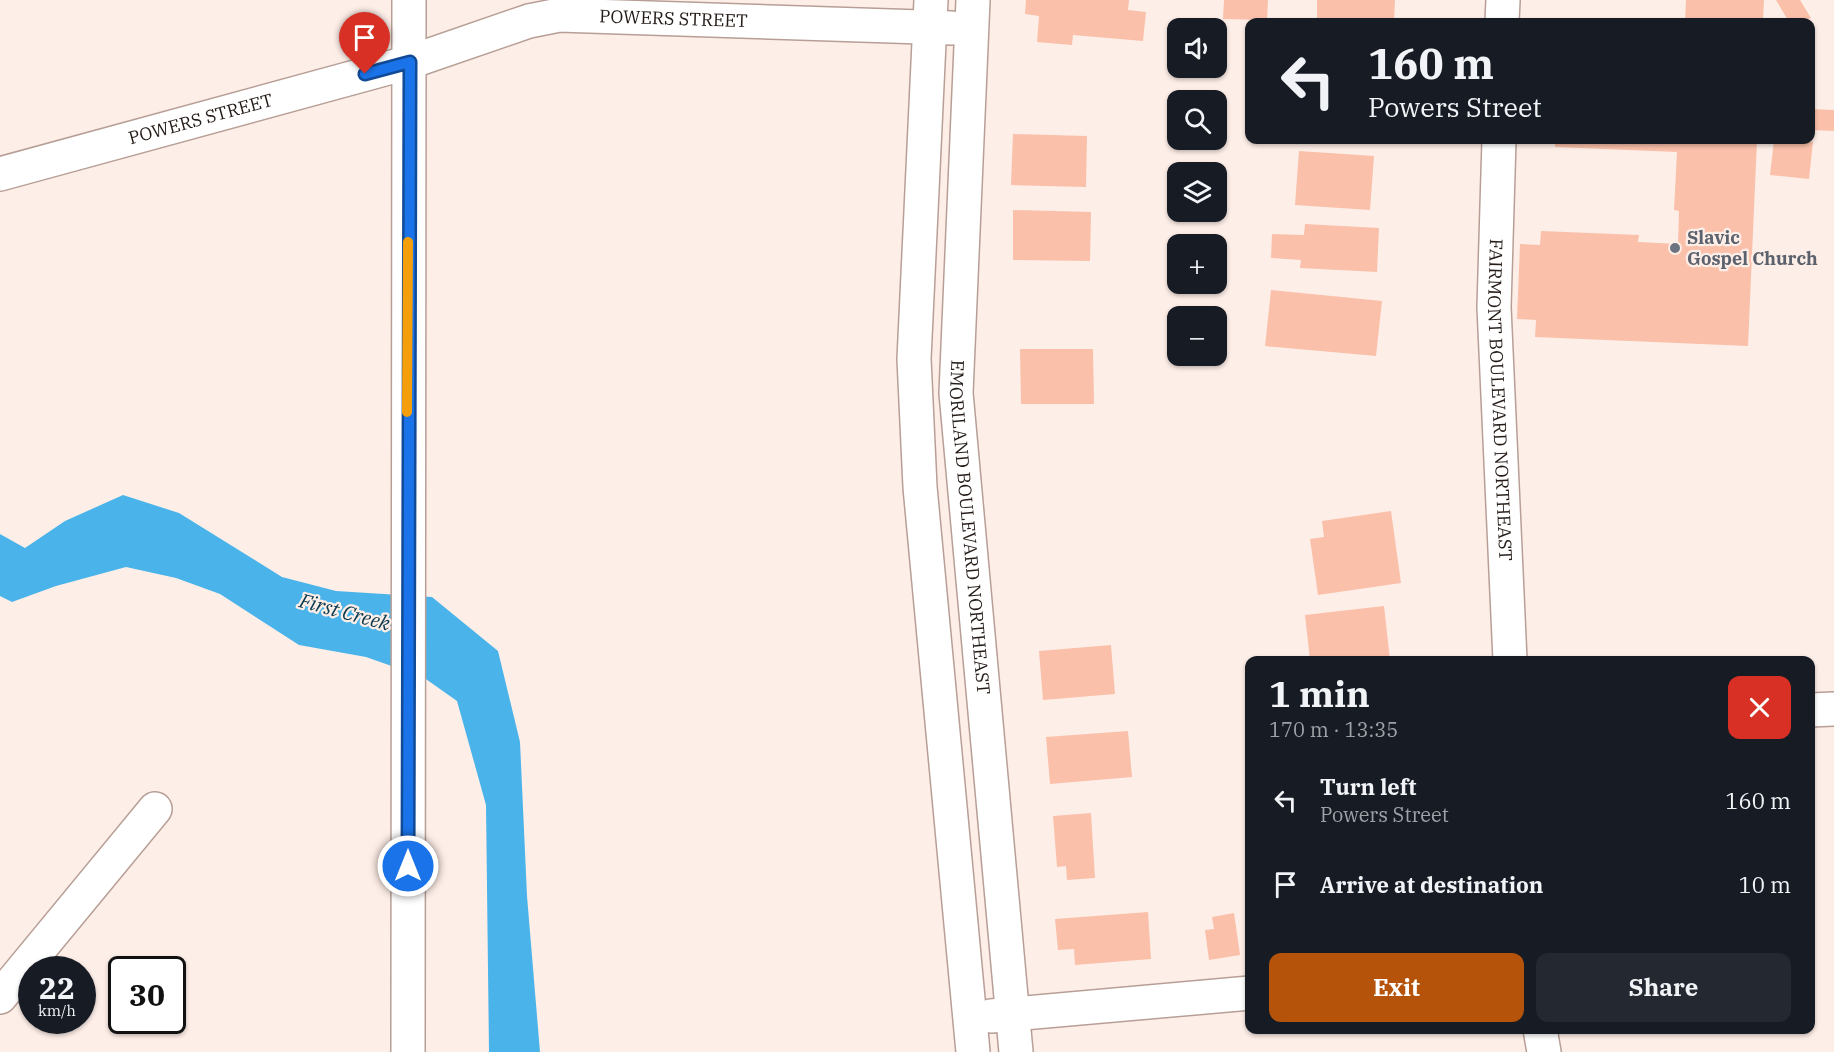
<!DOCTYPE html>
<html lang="en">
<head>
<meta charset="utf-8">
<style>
	body { margin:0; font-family:"IBM Plex Serif",serif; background:#242831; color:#f1f3f6; height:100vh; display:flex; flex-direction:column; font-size:22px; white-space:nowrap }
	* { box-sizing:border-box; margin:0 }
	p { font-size:20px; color:#9ea1a6 }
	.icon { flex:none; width:33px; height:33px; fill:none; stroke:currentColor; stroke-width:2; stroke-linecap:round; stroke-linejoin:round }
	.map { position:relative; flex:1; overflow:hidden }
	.panel { position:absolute; left:1245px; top:656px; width:570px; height:378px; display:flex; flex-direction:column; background:#171b24; border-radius:12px; box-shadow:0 2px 4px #0004 }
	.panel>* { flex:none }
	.banner { position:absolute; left:1245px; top:18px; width:570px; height:126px; border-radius:12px; box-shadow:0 2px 4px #0004; background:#171b24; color:#f1f3f6; overflow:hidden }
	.fabs { position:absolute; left:1167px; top:18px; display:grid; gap:12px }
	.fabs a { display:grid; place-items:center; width:60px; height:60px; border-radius:12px; background:#171b24; box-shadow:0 2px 4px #0004; font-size:30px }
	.speed { position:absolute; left:18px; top:956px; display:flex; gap:12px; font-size:30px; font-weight:700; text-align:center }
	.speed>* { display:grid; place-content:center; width:78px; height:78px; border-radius:50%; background:#171b24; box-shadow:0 2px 4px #0004; line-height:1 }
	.speed small { font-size:15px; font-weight:400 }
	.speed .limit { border:3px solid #111; border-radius:9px; background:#fff; color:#111 }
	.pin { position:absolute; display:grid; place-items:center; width:51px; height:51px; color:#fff; margin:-62px -26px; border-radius:50% 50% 50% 0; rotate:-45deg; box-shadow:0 0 6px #0007 }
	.pin .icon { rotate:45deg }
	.me { position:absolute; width:66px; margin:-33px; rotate:0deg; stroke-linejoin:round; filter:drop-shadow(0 0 4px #0008) }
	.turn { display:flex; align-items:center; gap:21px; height:126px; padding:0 24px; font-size:27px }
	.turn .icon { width:78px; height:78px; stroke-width:2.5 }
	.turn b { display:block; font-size:42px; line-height:51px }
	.round { display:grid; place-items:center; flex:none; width:63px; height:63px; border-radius:12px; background:#242831 }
	.overview { display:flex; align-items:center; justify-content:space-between; height:102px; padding:0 24px }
	h1 { font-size:36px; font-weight:700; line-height:45px }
	.primary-button { display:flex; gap:12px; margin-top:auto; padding:12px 24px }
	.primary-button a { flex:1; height:69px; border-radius:12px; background:#b45309; color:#fff; font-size:24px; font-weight:700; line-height:69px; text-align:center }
	.primary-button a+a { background:#242831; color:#f1f3f6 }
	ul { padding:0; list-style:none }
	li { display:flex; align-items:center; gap:18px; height:84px; padding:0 24px }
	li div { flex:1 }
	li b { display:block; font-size:22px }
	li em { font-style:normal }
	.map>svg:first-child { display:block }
</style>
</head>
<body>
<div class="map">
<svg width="1834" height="1052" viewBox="0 0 1834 1052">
	<rect width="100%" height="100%" fill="#feeee8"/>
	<!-- water -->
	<path fill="#4ab4ea" d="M123 495 179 513 282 577 336 591 432 597 498 651 520 742 527 896 540 1052H489L486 805 457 701 423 677 366 657 299 645 220 594 176 578 126 567 56 586 12 602 0 596V534L25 548 65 521Z"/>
	<!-- building -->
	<path fill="#fac0aa" d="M1026 0H1129L1128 10 1146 12 1143 41 1073 35 1072 45 1037 42 1039 16 1025 14Z
		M1224 0H1268L1267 20 1223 19Z
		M1317 0H1395L1394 22H1317Z
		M1686 0H1764L1763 22H1685Z
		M1776 0H1800L1811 18 1802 22H1789Z
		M1810 109 1834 110V131L1810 130Z
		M1013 134 1087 136 1086 187 1011 185Z
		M1555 140H1757L1748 346 1535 337 1536 320 1517 319 1520 244 1540 245 1541 231 1639 235 1638 242 1678 244 1679 211 1674 210 1677 152 1555 147Z
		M1774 140 1813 142 1809 179 1770 175Z
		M1299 151 1374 156 1370 210 1295 205Z
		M1013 210 1091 212 1090 261 1013 260Z
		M1305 224 1379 228 1377 272 1300 268 1301 260 1271 258 1272 234 1304 235Z
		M1271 290 1382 301 1376 356 1265 346Z
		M1020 349H1093L1094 404H1021Z
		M1391 511 1401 583 1318 595 1310 539 1324 537 1322 521Z
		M1384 606 1390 660H1310L1305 615Z
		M1111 645 1115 694 1043 700 1039 651Z
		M1128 731 1132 777 1050 784 1046 737Z
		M1091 813 1095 878 1067 880 1066 866 1057 867 1053 816Z
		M1148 912 1151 959 1075 965 1074 949 1058 950 1055 919Z
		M1234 913 1240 955 1209 960 1205 930 1214 929 1212 917Z"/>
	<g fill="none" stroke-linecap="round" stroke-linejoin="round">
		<defs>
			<g id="minor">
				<path d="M931 0 914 359 920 487 973 1052"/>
				<path id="s1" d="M973 0 956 393 1016 1052"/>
				<path d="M1502 22 1503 0"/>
				<path id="s2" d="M1499 140 1494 307 1510 660"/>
				<path id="s3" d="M0 174 410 62 529 21 559 15 952 28"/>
				<path d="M1810 710 1834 709"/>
				<path d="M0 997 155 809"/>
				<path d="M991 1016 1250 993"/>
				<path d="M1540 1029 1544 1052"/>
				<path d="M408 1052 409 0"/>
			</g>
		</defs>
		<!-- minor casing -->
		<use href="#minor" stroke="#b79f96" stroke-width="36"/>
		<!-- minor -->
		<use href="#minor" stroke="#fff" stroke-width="33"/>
	</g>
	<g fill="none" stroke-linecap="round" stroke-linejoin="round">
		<defs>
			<path id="route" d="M365 74 410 62 408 866"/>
		</defs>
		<!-- route casing -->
		<use href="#route" stroke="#114b97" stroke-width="15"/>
		<!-- route -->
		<use href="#route" stroke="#1a73e8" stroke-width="10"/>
		<!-- slow -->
		<path stroke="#f59e0b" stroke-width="10" d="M407 412 408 242"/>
	</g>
	<!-- markers -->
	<circle fill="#6b7280" stroke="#feeee8" stroke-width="2" cx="1675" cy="248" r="6"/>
	<g text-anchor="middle" stroke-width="4.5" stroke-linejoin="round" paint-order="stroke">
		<!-- street labels -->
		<g font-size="18" fill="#251c18" stroke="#feeee8">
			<text dy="6" stroke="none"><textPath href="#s3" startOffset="696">POWERS STREET</textPath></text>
			<text dy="6" stroke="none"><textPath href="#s3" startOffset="208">POWERS STREET</textPath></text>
			<text dy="6" stroke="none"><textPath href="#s2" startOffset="260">FAIRMONT BOULEVARD NORTHEAST</textPath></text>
			<text dy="6" stroke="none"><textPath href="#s1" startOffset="528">EMORILAND BOULEVARD NORTHEAST</textPath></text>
		</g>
		<!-- worship labels -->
		<g font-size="18" font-weight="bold" fill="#5b616d" stroke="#feeee8" text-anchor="start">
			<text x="1687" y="244">Slavic<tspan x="1687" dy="21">Gospel Church</tspan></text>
		</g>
		<!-- water labels -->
		<g font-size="20" font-style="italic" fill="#0a394f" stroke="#feeee8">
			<text transform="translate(345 612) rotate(15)" y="7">First Creek</text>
		</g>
	</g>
</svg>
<div class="fabs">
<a><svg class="icon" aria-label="sound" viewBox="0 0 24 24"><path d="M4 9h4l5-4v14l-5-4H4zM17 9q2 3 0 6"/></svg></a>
<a><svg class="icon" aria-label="search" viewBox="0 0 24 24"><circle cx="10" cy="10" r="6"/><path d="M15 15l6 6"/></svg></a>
<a><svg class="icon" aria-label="layers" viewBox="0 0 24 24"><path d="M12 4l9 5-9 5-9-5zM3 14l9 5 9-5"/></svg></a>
<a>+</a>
<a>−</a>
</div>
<div class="speed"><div>22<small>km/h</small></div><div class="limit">30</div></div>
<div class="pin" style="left:365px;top:74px;background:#d93025"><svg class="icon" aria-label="arrive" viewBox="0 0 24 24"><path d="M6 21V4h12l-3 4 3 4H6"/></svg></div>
<svg class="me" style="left:408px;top:866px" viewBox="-20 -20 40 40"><circle r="17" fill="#1a73e8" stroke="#fff" stroke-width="3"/><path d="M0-11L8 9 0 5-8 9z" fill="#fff"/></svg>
<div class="banner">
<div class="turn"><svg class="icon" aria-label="left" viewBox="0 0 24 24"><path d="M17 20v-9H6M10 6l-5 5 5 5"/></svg><div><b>160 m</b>Powers Street</div></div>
</div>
<section class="panel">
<div class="overview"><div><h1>1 min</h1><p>170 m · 13:35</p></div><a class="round" style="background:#d93025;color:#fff"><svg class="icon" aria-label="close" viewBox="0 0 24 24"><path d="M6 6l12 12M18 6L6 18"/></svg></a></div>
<ul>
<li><svg class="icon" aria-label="left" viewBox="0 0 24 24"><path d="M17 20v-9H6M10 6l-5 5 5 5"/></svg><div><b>Turn left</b><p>Powers Street</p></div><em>160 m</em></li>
<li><svg class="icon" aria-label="arrive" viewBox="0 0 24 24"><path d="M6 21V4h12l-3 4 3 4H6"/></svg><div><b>Arrive at destination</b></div><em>10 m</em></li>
</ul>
<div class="primary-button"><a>Exit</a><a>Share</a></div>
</section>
</div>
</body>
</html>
